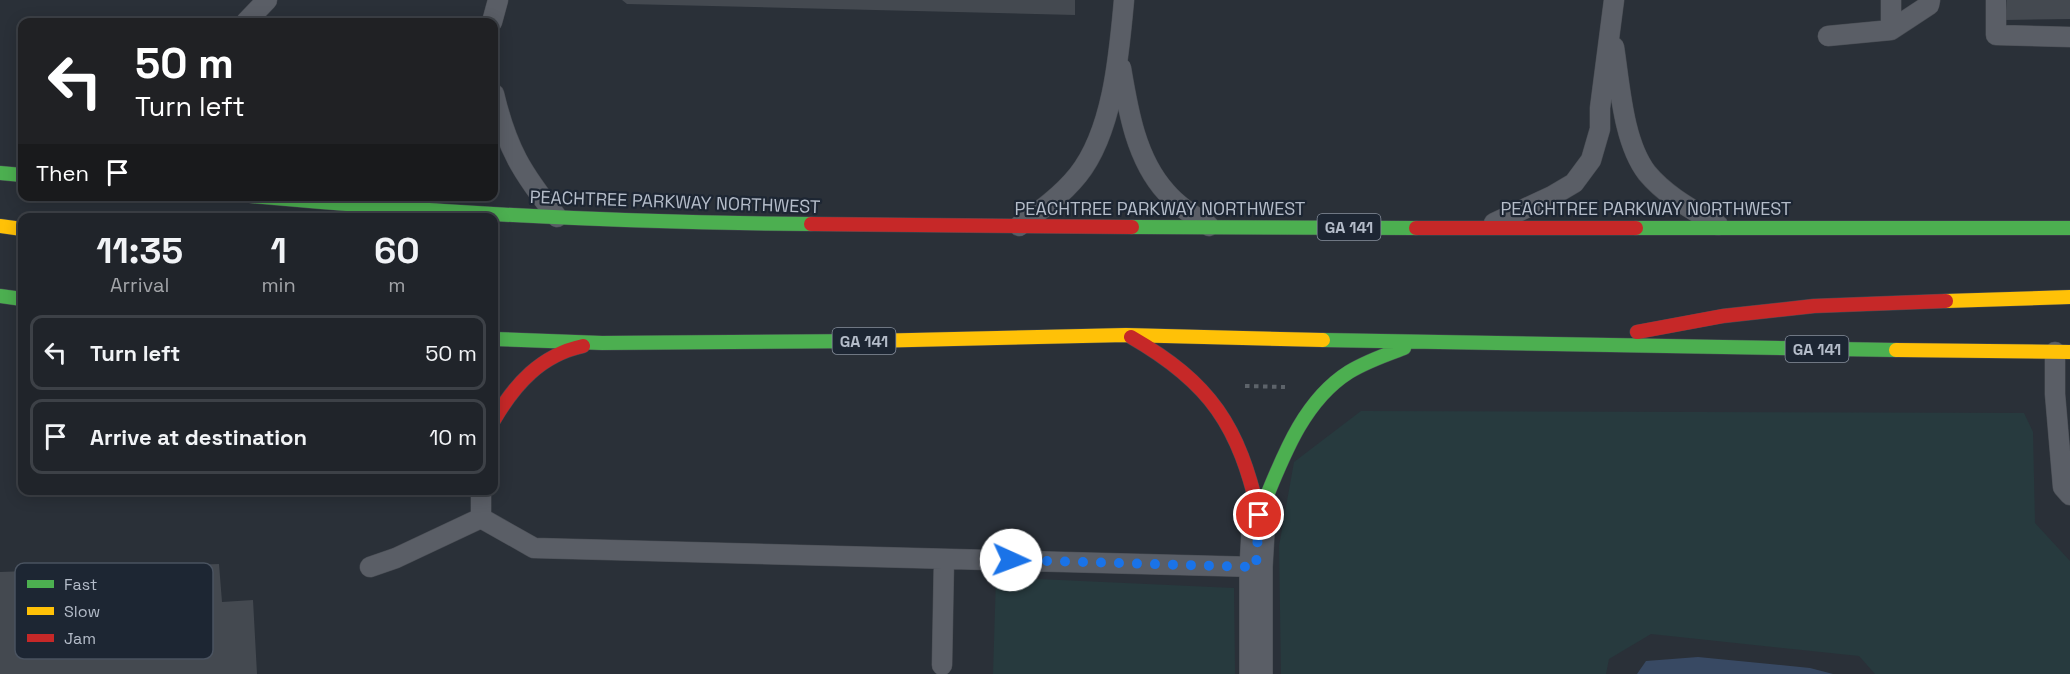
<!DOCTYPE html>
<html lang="en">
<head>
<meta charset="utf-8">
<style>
	body { margin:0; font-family:"Space Grotesk",sans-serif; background:#282c32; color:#f1f3f6; height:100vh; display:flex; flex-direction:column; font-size:22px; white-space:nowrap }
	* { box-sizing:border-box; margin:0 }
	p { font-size:20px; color:#a2a4a8 }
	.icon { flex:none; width:33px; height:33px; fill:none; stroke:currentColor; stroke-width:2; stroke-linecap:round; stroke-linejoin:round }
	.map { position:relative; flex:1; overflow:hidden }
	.panel { position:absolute; left:18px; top:213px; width:480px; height:282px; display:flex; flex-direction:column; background:#20242a; border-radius:12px; box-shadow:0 3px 15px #0003,0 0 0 2px #3d4147 }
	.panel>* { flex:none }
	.guide { position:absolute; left:18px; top:18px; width:480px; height:183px; border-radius:12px; box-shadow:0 3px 15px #0003,0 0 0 2px #3d4147; background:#202124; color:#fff; overflow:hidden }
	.pin { position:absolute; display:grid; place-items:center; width:51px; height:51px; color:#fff; margin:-26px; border:3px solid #fff; border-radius:50%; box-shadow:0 2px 6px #0007 }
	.me { position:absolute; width:66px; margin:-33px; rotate:92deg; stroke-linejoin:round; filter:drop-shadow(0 0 4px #0008) }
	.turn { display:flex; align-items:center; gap:21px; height:126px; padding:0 18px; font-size:27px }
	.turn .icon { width:78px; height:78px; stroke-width:2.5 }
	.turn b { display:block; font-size:42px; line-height:51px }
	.then { display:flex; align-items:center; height:57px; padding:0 18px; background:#0003; gap:12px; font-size:22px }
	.eta { display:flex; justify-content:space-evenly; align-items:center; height:102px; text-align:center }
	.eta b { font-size:36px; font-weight:600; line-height:42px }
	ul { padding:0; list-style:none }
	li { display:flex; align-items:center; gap:18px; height:75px; margin:0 12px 9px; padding:0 6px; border:3px solid #3d4147; border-radius:12px }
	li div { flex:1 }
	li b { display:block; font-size:22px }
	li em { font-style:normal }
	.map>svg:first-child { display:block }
</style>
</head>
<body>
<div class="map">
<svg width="2070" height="674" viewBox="0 0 2070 674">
	<rect width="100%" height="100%" fill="#2a3038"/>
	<!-- green -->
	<path fill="#273a3e" d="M1361 411 2024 413 2033 432 2035 523 2070 561V674H1875L1859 656 1651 634 1609 659 1606 674H1281L1279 546 1294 462Z
		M996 577 1234 588 1235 674H993Z"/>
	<!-- water -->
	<path fill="#384963" d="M1698 657 1810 668 1833 674H1637L1646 661Z"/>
	<!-- building -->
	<path fill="#444950" d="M622 0H1075V15L627 4Z
		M2007 0H2070V19L2005 20Z
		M219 564 222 602 253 600 257 674H0V572Z"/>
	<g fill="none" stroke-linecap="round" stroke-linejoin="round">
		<defs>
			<path id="lane" d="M1891 0V30
				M1996 0V35L2070 37
				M246 22 267 0
				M492 22 498 0
				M1828 36 1891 30 1929 5 1930 0
				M1614 47C1620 85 1623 142 1647 173 1666 196 1693 210 1718 225
				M1121 68C1128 110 1136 159 1166 192 1178 206 1194 216 1209 226
				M494 94C507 149 522 173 557 217
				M1494 223 1552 196 1574 183 1591 160 1600 129V108L1614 0
				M1019 226C1040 211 1062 195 1078 175 1113 131 1119 55 1124 0
				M2055 352V394L2063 487 2070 495
				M481 518 534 548 1256 567
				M481 518V490
				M370 567 396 558 481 518
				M942 665 944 559"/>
			<path id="street" d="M1256 674V567L1259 515"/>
			<path id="fast" d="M0 173 22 175
				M251 196C437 213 624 223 811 224
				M1132 227 1416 228
				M1636 228H2070
				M0 296 22 299
				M494 339 602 343 869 341
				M1323 340 1896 350
				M1259 515C1280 465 1300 403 1349 372 1367 361 1385 355 1404 348"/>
			<path id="slow" d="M0 226 22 229
				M1946 301 2070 297
				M869 341 1126 335 1323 340
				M1896 350 2070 352"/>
			<path id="jam" d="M811 224 1132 227
				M1416 228H1636
				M1637 332 1723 316 1814 306 1946 301
				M1131 337C1211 383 1239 426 1259 515
				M494 420C515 384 541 355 583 346"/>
		</defs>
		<!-- lane casing -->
		<use href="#lane" stroke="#484c53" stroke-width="21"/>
		<!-- street casing -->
		<use href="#street" stroke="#484c53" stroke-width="34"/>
		<!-- fast casing -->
		<use href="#fast" stroke="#474c53" stroke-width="15"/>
		<!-- slow casing -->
		<use href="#slow" stroke="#474c53" stroke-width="15"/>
		<!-- jam casing -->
		<use href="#jam" stroke="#474c53" stroke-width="15"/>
		<!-- path -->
		<path stroke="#5d636a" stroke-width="4" stroke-dasharray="4.5 4.5" stroke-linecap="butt" d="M1245 386 1285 387"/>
		<!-- lane -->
		<use href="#lane" stroke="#5a5e66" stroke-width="20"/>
		<!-- street -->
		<use href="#street" stroke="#5a5e66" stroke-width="33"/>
		<!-- fast -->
		<use href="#fast" stroke="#4caf50" stroke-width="14"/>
		<!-- slow -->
		<use href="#slow" stroke="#ffc107" stroke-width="14"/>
		<!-- jam -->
		<use href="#jam" stroke="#c62828" stroke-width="14"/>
	</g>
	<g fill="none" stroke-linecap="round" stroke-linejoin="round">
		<!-- route -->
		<path stroke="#1a73e8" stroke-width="10" stroke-dasharray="0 18" d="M1011 560 1256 567 1259 515"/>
	</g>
	<g text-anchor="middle" stroke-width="4.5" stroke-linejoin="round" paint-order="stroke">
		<!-- shield labels -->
		<g fill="#1d2633" stroke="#878f9c" stroke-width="1.5">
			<rect x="1317.5" y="214" width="63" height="26" rx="4.5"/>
			<rect x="832.5" y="328" width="63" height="26" rx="4.5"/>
			<rect x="1785.5" y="336" width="63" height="26" rx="4.5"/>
		</g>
		<g font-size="16" font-weight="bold" fill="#b4bcc9">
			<text x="1349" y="233">GA 141</text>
			<text x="864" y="347">GA 141</text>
			<text x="1817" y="355">GA 141</text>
		</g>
		<!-- street labels -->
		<g font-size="18" fill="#b4bcc9" stroke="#1d2633">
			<text transform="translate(675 202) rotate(2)" y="6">PEACHTREE PARKWAY NORTHWEST</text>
			<text x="1160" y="215">PEACHTREE PARKWAY NORTHWEST</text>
			<text x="1646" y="215">PEACHTREE PARKWAY NORTHWEST</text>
		</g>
	</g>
	<!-- legend -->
	<rect x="15" y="563" width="198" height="96" rx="9" fill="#1d2633" stroke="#4a5360" stroke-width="1.5"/>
	<rect x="27" y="580" width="27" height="8" fill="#4caf50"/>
	<rect x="27" y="607" width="27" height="8" fill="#ffc107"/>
	<rect x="27" y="634" width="27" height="8" fill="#c62828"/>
	<g font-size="16" fill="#b4bcc9">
		<text x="64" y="590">Fast</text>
		<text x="64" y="617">Slow</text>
		<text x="64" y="644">Jam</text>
	</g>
</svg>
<div class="pin" style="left:1259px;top:515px;background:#d93025"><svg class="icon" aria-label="arrive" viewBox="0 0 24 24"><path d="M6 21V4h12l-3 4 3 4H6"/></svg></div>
<svg class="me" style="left:1011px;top:560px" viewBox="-20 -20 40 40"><circle r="19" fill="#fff"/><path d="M0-13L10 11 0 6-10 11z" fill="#1a73e8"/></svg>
<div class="guide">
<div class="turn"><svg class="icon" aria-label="left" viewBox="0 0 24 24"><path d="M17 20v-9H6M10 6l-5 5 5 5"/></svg><div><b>50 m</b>Turn left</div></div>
<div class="then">Then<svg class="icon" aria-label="arrive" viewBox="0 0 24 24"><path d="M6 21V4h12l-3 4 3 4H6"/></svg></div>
</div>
<section class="panel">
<div class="eta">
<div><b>11:35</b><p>Arrival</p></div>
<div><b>1</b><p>min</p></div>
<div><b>60</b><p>m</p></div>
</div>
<ul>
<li><svg class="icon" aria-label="left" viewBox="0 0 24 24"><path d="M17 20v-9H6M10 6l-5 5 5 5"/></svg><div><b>Turn left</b></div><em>50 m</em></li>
<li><svg class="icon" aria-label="arrive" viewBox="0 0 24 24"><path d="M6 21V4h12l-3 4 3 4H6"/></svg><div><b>Arrive at destination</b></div><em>10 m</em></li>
</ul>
</section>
</div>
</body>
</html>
